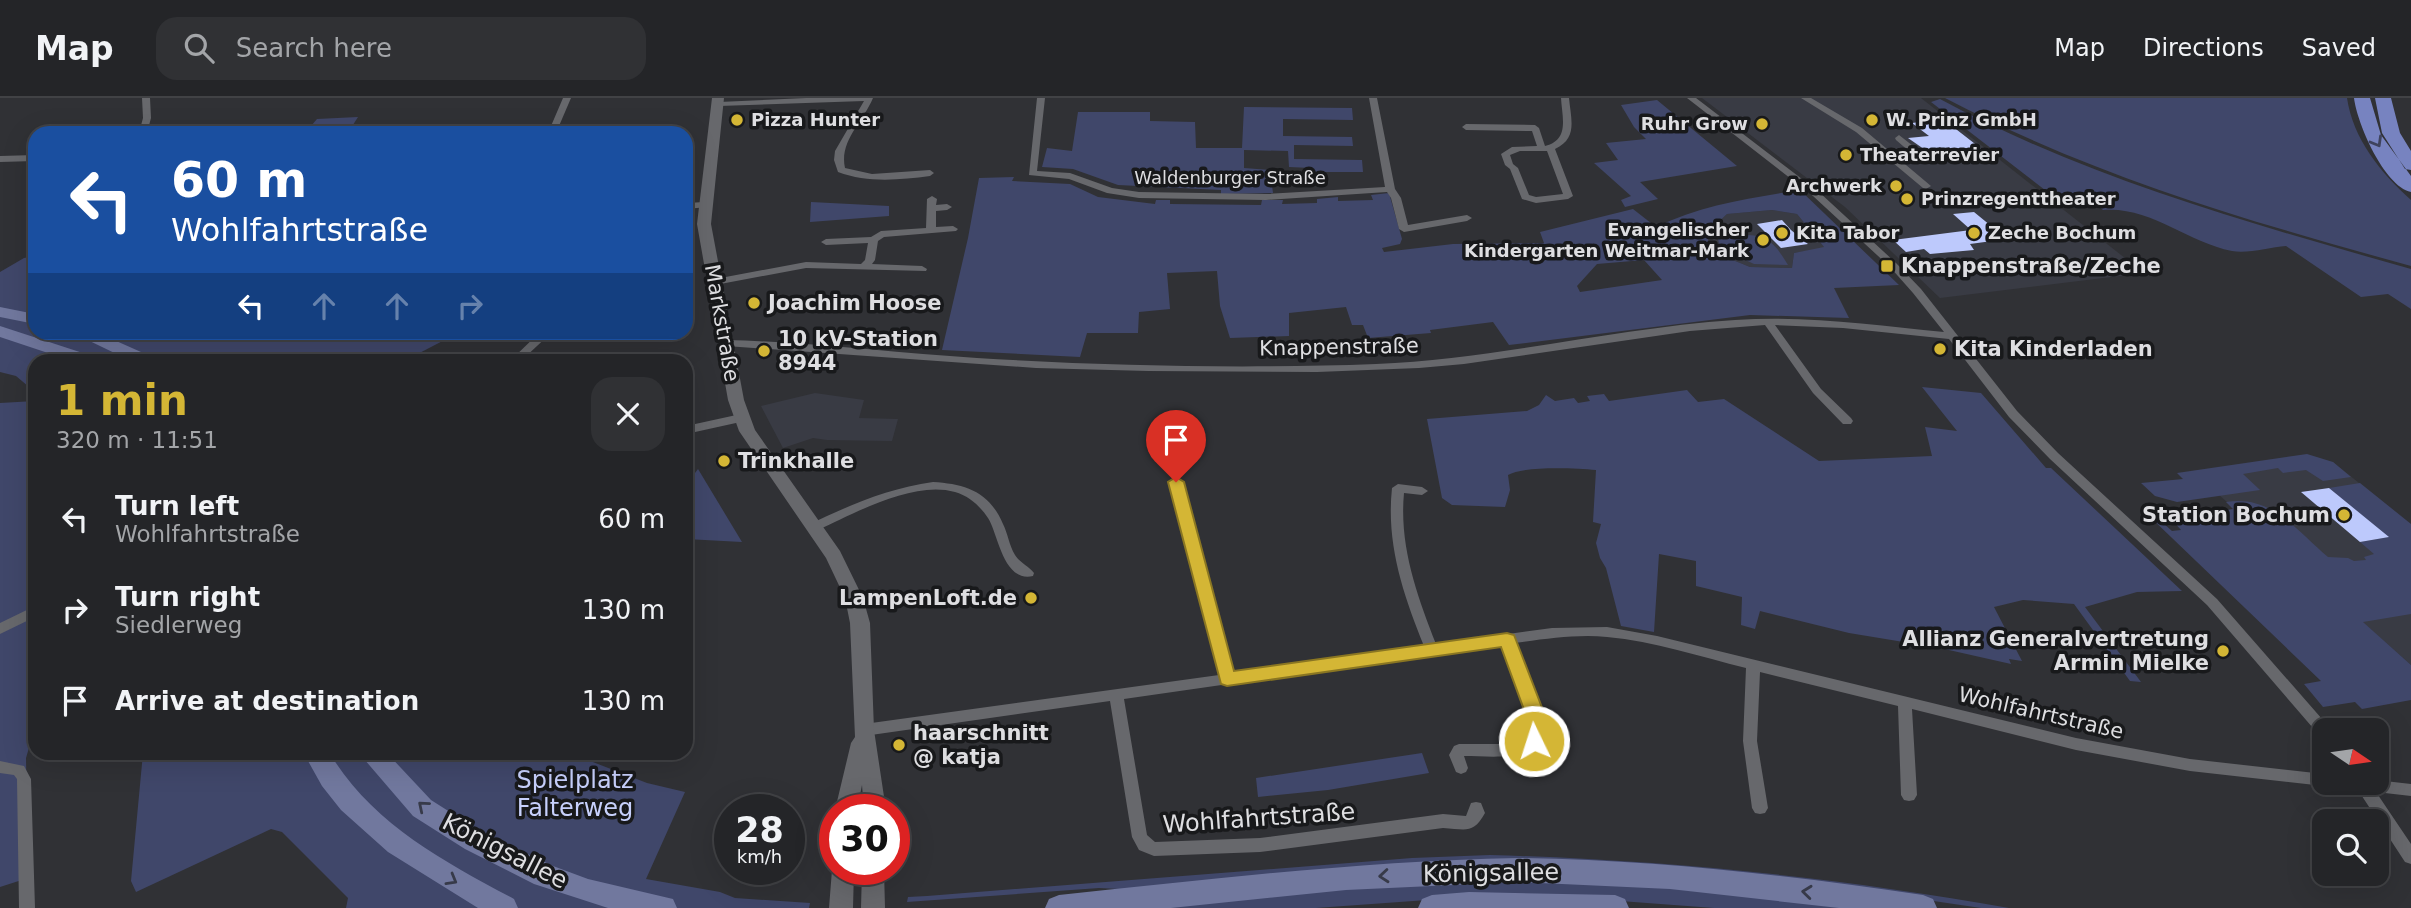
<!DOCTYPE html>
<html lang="en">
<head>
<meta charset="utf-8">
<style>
	body { margin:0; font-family:"DejaVu Sans",sans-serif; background:#303134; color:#f1f3f6; height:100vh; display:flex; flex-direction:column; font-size:26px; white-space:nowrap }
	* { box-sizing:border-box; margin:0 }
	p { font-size:23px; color:#a3a5a8 }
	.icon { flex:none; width:38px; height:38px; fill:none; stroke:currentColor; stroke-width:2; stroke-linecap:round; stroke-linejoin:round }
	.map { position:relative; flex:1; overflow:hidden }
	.sheet { position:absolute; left:28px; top:256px; width:665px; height:406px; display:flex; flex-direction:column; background:#242528; border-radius:21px; box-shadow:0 7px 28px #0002,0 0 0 2px #414245 }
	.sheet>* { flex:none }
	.hud { position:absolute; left:28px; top:28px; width:665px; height:214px; border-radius:21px; box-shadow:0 7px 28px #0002,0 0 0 2px #414245; background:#1a4fa0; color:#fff; overflow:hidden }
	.needle { width:46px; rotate:103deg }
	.buttons { position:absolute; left:2312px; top:620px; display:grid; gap:14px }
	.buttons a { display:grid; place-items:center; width:77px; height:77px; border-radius:14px; background:#242528; box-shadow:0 7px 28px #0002,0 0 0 2px #414245; font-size:35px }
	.speed { position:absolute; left:714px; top:696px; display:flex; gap:14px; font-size:35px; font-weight:700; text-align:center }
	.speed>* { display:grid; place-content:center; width:91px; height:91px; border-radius:50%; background:#242528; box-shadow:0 7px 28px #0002,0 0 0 2px #414245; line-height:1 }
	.speed small { font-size:18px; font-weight:400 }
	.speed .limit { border:10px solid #d22; background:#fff; color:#111 }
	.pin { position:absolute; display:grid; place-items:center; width:60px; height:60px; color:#fff; margin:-72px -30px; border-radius:50% 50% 50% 0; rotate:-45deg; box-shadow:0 0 7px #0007 }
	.pin .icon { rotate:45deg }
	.me { position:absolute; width:77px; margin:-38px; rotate:356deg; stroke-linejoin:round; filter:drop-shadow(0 0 5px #0008) }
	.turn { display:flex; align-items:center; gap:24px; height:147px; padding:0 28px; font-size:32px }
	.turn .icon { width:91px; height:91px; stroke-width:2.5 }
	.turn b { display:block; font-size:49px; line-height:60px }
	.lanes { display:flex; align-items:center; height:66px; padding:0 28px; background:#0003; justify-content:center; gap:35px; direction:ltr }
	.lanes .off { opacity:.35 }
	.round { display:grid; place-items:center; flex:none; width:74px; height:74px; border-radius:21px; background:#303134 }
	.summary { display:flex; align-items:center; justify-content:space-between; height:119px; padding:0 28px }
	h1 { font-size:42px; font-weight:600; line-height:52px; color:#d4b635 }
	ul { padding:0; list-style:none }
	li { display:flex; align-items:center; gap:21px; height:91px; padding:0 28px }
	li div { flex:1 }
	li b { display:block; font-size:26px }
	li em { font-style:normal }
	header { display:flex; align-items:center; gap:42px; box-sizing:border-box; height:98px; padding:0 35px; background:#242528; border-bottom:2px solid #414245 }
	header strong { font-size:33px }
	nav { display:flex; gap:38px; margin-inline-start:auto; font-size:24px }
	.search { width:490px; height:63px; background:#303134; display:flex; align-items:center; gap:18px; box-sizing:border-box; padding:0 24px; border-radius:21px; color:#a3a5a8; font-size:26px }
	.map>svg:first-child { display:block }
</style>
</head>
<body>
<header>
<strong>Map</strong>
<div class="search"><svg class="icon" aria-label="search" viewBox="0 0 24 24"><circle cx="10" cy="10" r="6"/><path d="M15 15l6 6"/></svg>Search here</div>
<nav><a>Map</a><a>Directions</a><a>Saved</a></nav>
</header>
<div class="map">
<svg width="2411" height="810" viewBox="0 0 2411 810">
	<rect width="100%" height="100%" fill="#303135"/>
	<!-- built -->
	<path fill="#393b44" d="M1702 0H1921L2144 175 1940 200 1845 109Z
		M1772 112 1797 116 1825 150 1794 155 1792 170 1750 169 1707 152 1708 134 1727 116Z
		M815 295 864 302 859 320 898 321 892 343 827 342 813 340 783 350 761 308Z
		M2333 364 2411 427V567L2192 373Z"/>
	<!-- green -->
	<path fill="#40476a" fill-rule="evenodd" d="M1945 0H2347C2353 41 2381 75 2411 102V168C2251 124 2093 78 1945 0Z
		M1940 1C2089 81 2249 125 2411 171V211L2388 196 2361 199 2286 148C2270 149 2248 156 2232 153 2187 144 2150 108 2103 112L2095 106 2067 109 1931 4Z
		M1657 2 1737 68 1640 84 1658 101 1625 109 1621 102 1631 98 1594 65 1618 62 1606 45 1646 41 1634 29 1621 7Z
		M1244 9 1352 10 1353 22 1283 21V38L1352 39 1353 48 1294 47V61L1362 62 1363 74H1312L1311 70 1289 69 1288 53 1244 52V70L1270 72 1273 95 1221 96V92L1118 87 1073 71 1042 69 1047 50 1072 53 1078 14H1150V23L1195 24 1196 50H1242Z
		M358 19 351 30 356 31 353 35H332L338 26 321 27 314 35H305L317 21Z
		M1014 79 1012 83 1070 86 1098 99 1155 106 1156 102H1170V106L1261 107 1262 102H1283L1282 106 1317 105V101L1338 99V103L1373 102 1371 97 1389 95 1402 141 1400 146 1382 150 1384 154 1453 146 1544 145 1540 134 1633 111 1656 129C1701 107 1751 100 1800 92L1899 187 1834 190 1849 220 1750 217 1509 247 1493 224 1430 232 1431 235 1368 240 1363 227H1352L1346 209 1289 215V238L1230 240 1220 208 1217 173 1167 175 1170 211 1139 214 1138 235H1087L1080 259 942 252 968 140 979 80ZM1772 112 1797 116 1824 149 1794 155 1792 170 1750 169 1708 152V134L1727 116ZM1644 162 1662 182 1580 194 1577 188 1597 166Z
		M811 104 889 108V118L810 124Z
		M1739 128 1748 137C1770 138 1777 149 1788 167L1754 166 1720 150 1717 136Z
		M35 158V234L458 235 406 262H35V294L16 278 0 274V174L24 160Z
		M1922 289 1981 295 2046 370H2051L2182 493 2137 494 2085 509 2141 584 2130 583 2074 506 2023 502 1994 509 2022 563 2009 561 2011 566 1940 550 1849 535 1760 513 1755 531 1741 527 1742 499 1696 488V463L1659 456 1654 534 1621 528 1606 470 1600 460 1596 445 1601 426 1593 424 1596 372C1573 370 1523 368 1508 377L1510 392 1505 409 1452 407 1442 400 1427 321 1527 313 1539 307 1546 297 1555 303 1574 300 1578 305 1590 303 1587 298 1604 296 1609 303 1687 292 1698 304 1724 301 1819 363 1932 358 1925 329 1957 333Z
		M35 303V629L26 660 28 780 0 789V305Z
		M2307 356 2333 364 2351 379 2323 383 2306 372 2283 375 2278 370 2243 376 2260 392 2177 404 2155 398 2141 385 2183 381 2177 375Z
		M698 371 742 444 686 441V387Z
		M2360 385 2411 426V516L2363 524 2411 567V602L2362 611 2355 604 2323 609 2304 586 2321 583 2147 416H2153L2172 433 2181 432 2165 414 2188 411 2195 417 2233 411 2226 404C2272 397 2295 431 2328 459L2348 460 2354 463 2366 462 2364 459 2374 456 2360 444 2388 439 2329 390Z
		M567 654 647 685 685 694 646 781 720 794 735 800 810 805 809 810H346L348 800 282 734 271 731 136 794 131 783 143 655Z
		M1422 655 1429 675 1328 692 1258 699 1256 680Z
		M1490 757C1665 762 1837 779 2009 810H1981L1825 787 1661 771 1139 792 1099 790 907 804 908 799 927 798 1412 760Z
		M1518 781 1666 789 1861 810H1714L1580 800 1469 799 1316 810H1153L1314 793Z"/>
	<!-- building -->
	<path fill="#bdc9fc" d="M1943 21 1988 56 1931 62 1929 60 1931 56 1908 40 1929 38 1912 25Z
		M1974 114 2007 141 1970 146 1974 152 1930 156 1924 151 1906 154 1893 142 1971 132 1953 116Z
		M1782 122 1791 132 1808 146 1781 150 1757 126Z
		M2329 390 2389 439 2360 444 2301 394Z"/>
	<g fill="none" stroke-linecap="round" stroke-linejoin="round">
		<!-- minor -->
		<path fill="#67686c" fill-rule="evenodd" d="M142 0H150L151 20 147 35H139L143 20Z
			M563 0H571L556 35H548Z
			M806 0H873C863 24 839 43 845 70L872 76 930 72 934 75 930 78C899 82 867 85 838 74L834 62 835 53 864 3 719 8 715 6 719 4Z
			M1037 0H1045L1037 73 1070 75 1112 90 1139 94 1266 96 1385 89 1369 0H1377L1395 91 1401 100 1408 127 1467 117 1472 120 1467 123 1404 134 1399 131 1391 100 1387 94 1266 102 1139 100 1107 95 1069 81 1029 77Z
			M1561 0H1569C1571 22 1578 40 1555 51L1573 98 1568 101 1536 105 1522 101 1510 71 1505 67 1501 56 1512 49 1537 48 1532 33 1466 32 1462 29 1466 26 1535 27 1539 30 1545 48C1570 42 1562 19 1561 0ZM1520 53H1547L1563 96 1536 99 1529 97 1518 70 1513 66 1510 57Z
			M1687 0H1696L1819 94 1896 165 1921 191 2017 313 2058 355 2217 501 2329 629 2331 632H2324V639L2319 637 2207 507 2050 361 2009 319 1949 241 1843 230 1775 227 1821 291 1851 320 1853 323 1851 326H1843L1813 295 1765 227 1690 233 1464 266 1419 270 1317 274 1148 273 1036 270 726 248 721 245 726 242C810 244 893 255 977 260 1109 268 1243 271 1376 266 1497 261 1615 230 1735 222 1805 217 1875 227 1944 234L1913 195 1890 169 1813 98Z
			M1801 0H1811L1862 30 1931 88 1926 91 1923 90 1856 34Z
			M1899 37 1922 55 1929 57 1925 60H1917L1896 42 1895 40Z
			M35 57V63L0 64V58Z
			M932 98 937 101 936 107 947 106 952 109 947 112 936 113V129L953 128 958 131 956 133 884 139 878 143 875 162 872 166 922 168 927 171 926 173 806 170 715 187 710 184 715 181 806 164 861 166 865 162 868 145 826 147 821 144 826 141 871 139 881 133 926 130 927 101Z
			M705 104 710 107 708 109 686 111V105Z
			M540 234H552L522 262H511Z
			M741 316 747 320 745 323 686 336V328Z
			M1176 380 1182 384 1232 575 1424 548C1403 496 1386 446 1392 390L1398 386 1422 389 1428 393 1422 397 1404 395C1399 448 1417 497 1436 546L1552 530 1607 529 1657 538 2076 640 2190 661 2324 676V684H2330L2324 688 2190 673 2076 652 1912 611 1917 697 1914 702 1909 703 1904 702 1901 697 1898 608 1760 574 1757 643 1768 710 1765 715 1760 716 1755 715 1752 710 1743 643 1746 570C1701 559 1654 543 1607 539 1577 536 1545 541 1515 545L1543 620C1551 667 1495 658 1464 658L1468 670 1466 674 1461 676 1456 674 1449 657 1454 648 1459 646H1513L1528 639C1535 623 1509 566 1502 547L1124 601 1147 737 1155 744 1260 740 1443 716 1466 718 1471 705 1476 704 1481 705 1485 715C1473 737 1465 731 1443 730L1260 754 1154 758 1139 752 1132 739 1110 603 864 638 859 636 857 632 859 628 864 626 1219 577 1170 384Z
			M933 384C965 386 989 393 1003 426 1008 436 1009 447 1015 457 1020 465 1029 468 1034 475L1033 478C1003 485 998 435 988 420 980 408 969 398 955 394 914 382 855 415 818 432L814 433 808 429 810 426C850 407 889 390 933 384Z
			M35 508V519L0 536V525Z
			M0 663 24 668 31 681 35 810H19L17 681 14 677 0 675Z
			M2376 682 2411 686V698L2376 694 2411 746V766L2405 764 2358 692 2339 688 2337 684H2376Z"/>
		<!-- secondary -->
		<path fill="#67686c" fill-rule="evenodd" d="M712 0H724L711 126 744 302 755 332 840 453 863 500 870 525 874 632 886 712H864L862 687 857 712H835L851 645 855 639 850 525 845 500 826 460 739 333 728 302 697 126Z
			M835 765V772H854L853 810H829L832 772Z
			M862 772H884L885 810H861Z"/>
		<!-- primary -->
		<path fill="#71789e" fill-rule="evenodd" d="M0 209 35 216V226L0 219Z
			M0 228 92 258 94 262H69L0 239Z
			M71 234H96L150 258 152 262H129Z
			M303 654H329C371 725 443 763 514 801L518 810H478L388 754 341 712 322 688Z
			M358 654H386L431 702 483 735 553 768 588 781 673 801 677 810H608L534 786 465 751 413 718Z
			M1518 760C1654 762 1788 777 1923 797L1933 801 1937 810H1839L1670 791 1518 784 1346 792 1171 810H1045L1049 801 1059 797C1212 781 1364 763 1518 760Z
			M1469 794 1615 797 1625 801 1629 810H1418L1422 801 1432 797Z"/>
		<!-- motorway -->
		<path fill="#7783c0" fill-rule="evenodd" d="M2354 0H2370L2381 37 2411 78V94C2384 88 2357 25 2354 0Z
			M2375 0H2391L2400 35 2411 53V72L2405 71 2382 35Z"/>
	</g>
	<!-- one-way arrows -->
	<defs><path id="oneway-chevron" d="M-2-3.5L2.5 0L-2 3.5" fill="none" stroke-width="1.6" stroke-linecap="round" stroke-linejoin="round" transform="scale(1.75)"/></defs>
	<use stroke="#3e435d" href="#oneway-chevron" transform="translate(2377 44) rotate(60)"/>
	<g stroke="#373a49">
		<use href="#oneway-chevron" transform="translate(423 708) rotate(-140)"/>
		<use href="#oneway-chevron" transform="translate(1384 778) rotate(175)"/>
		<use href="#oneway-chevron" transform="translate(452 782) rotate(30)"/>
		<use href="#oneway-chevron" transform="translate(1807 794) rotate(-174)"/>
	</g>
	<!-- route -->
	<path fill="#d4b635" stroke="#8a7622" stroke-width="2" d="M1176 379 1184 384 1234 573 1507 535 1514 537 1516 542 1546 620 1548 633 1541 648 1534 650 1528 648 1525 643 1529 633 1527 620 1501 549 1227 588 1221 586 1168 384Z"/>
	<!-- markers -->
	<g fill="#d4b635" stroke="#18191b" stroke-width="2.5">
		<circle cx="737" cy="22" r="7"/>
		<circle cx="1872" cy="22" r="7"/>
		<circle cx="1762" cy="26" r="7"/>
		<circle cx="1846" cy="57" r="7"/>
		<circle cx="1896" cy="88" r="7"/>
		<circle cx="1907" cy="101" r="7"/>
		<circle cx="1782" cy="135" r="7"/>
		<circle cx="1974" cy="135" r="7"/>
		<circle cx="1763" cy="142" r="7"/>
		<rect x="1880" y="161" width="14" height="14" rx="3.5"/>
		<circle cx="754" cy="205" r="7"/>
		<circle cx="1940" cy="251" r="7"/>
		<circle cx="764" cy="253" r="7"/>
		<circle cx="724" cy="363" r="7"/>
		<circle cx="2344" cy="417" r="7"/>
		<circle cx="1031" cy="500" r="7"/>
		<circle cx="2223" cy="553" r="7"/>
		<circle cx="899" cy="647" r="7"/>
	</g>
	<g text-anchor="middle" stroke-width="7" stroke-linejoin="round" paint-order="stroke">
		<!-- far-poi labels -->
		<g font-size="18" font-weight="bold" fill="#dedee1" stroke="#18191b" text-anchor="start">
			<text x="751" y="28">Pizza Hunter</text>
			<text x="1886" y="28">W. Prinz GmbH</text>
			<text x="1748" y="32" text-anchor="end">Ruhr Grow</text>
			<text x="1860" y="63">Theaterrevier</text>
			<text x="1882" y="94" text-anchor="end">Archwerk</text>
			<text x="1921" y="107">Prinzregenttheater</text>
			<text x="1749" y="138" text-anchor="end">Evangelischer<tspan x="1749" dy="21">Kindergarten Weitmar-Mark</tspan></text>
			<text x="1796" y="141">Kita Tabor</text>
			<text x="1988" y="141">Zeche Bochum</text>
		</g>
		<!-- far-street labels -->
		<g font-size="18" fill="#dedee1" stroke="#18191b">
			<text x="1230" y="86">Waldenburger Straße</text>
		</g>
		<!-- poi labels -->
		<g font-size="21" font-weight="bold" fill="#dedee1" stroke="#18191b" text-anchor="start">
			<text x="1901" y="175">Knappenstraße/Zeche</text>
			<text x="768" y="212">Joachim Hoose</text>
			<text x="778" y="248">10 kV-Station<tspan x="778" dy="24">8944</tspan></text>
			<text x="1954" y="258">Kita Kinderladen</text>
			<text x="738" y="370">Trinkhalle</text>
			<text x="2330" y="424" text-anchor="end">Station Bochum</text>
			<text x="1017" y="507" text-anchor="end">LampenLoft.de</text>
			<text x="2209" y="548" text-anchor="end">Allianz Generalvertretung<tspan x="2209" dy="24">Armin Mielke</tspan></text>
			<text x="913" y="642">haarschnitt<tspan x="913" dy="24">@ katja</tspan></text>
		</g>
		<!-- street labels -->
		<g font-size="21" fill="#dedee1" stroke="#18191b">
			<text transform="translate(722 225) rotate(80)" y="7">Markstraße</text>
			<text transform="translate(1339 249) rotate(-1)" y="7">Knappenstraße</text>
			<text transform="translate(2041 615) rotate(13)" y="7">Wohlfahrtstraße</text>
		</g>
		<!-- near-park labels -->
		<g font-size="24" fill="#c7d0fc" stroke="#18191b">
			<text x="575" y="690">Spielplatz<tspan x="575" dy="28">Falterweg</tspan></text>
		</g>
		<!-- near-street labels -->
		<g font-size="24" fill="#dedee1" stroke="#18191b">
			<text transform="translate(1259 720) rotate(-4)" y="8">Wohlfahrtstraße</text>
			<text transform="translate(505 753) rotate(27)" y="8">Königsallee</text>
			<text transform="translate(1491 775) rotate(-1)" y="8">Königsallee</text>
		</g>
	</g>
</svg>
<div class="buttons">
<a><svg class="needle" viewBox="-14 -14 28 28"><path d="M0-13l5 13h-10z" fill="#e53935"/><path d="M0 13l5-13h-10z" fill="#a3a5a8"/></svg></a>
<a><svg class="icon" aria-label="search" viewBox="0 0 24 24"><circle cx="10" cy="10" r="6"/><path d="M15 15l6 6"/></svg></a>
</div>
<div class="speed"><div>28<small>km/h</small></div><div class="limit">30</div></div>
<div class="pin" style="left:1176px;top:384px;background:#d93025"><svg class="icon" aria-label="arrive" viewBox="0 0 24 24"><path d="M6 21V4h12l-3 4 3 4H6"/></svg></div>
<svg class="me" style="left:1534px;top:643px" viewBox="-20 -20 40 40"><circle r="17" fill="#d4b635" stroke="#fff" stroke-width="3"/><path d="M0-11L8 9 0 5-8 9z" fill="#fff"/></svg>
<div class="hud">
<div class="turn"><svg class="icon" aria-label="left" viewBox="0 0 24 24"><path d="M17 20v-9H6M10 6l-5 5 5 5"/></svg><div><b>60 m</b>Wohlfahrtstraße</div></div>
<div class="lanes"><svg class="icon" aria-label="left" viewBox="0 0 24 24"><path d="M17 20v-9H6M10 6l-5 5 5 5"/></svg><svg class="icon off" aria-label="ahead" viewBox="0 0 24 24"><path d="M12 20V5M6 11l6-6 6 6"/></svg><svg class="icon off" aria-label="ahead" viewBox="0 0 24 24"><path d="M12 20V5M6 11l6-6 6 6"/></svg><svg class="icon off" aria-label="right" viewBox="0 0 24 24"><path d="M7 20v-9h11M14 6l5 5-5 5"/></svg></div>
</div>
<section class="sheet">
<div class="summary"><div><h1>1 min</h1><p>320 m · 11:51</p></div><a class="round"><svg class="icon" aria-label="close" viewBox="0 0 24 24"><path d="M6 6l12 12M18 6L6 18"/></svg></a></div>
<ul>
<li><svg class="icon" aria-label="left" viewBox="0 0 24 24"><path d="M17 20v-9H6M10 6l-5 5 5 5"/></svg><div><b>Turn left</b><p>Wohlfahrtstraße</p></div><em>60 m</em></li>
<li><svg class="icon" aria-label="right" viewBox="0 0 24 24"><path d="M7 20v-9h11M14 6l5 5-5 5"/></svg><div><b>Turn right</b><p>Siedlerweg</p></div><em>130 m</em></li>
<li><svg class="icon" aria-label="arrive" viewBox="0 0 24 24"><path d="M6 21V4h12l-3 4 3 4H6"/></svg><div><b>Arrive at destination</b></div><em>130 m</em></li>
</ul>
</section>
</div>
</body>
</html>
